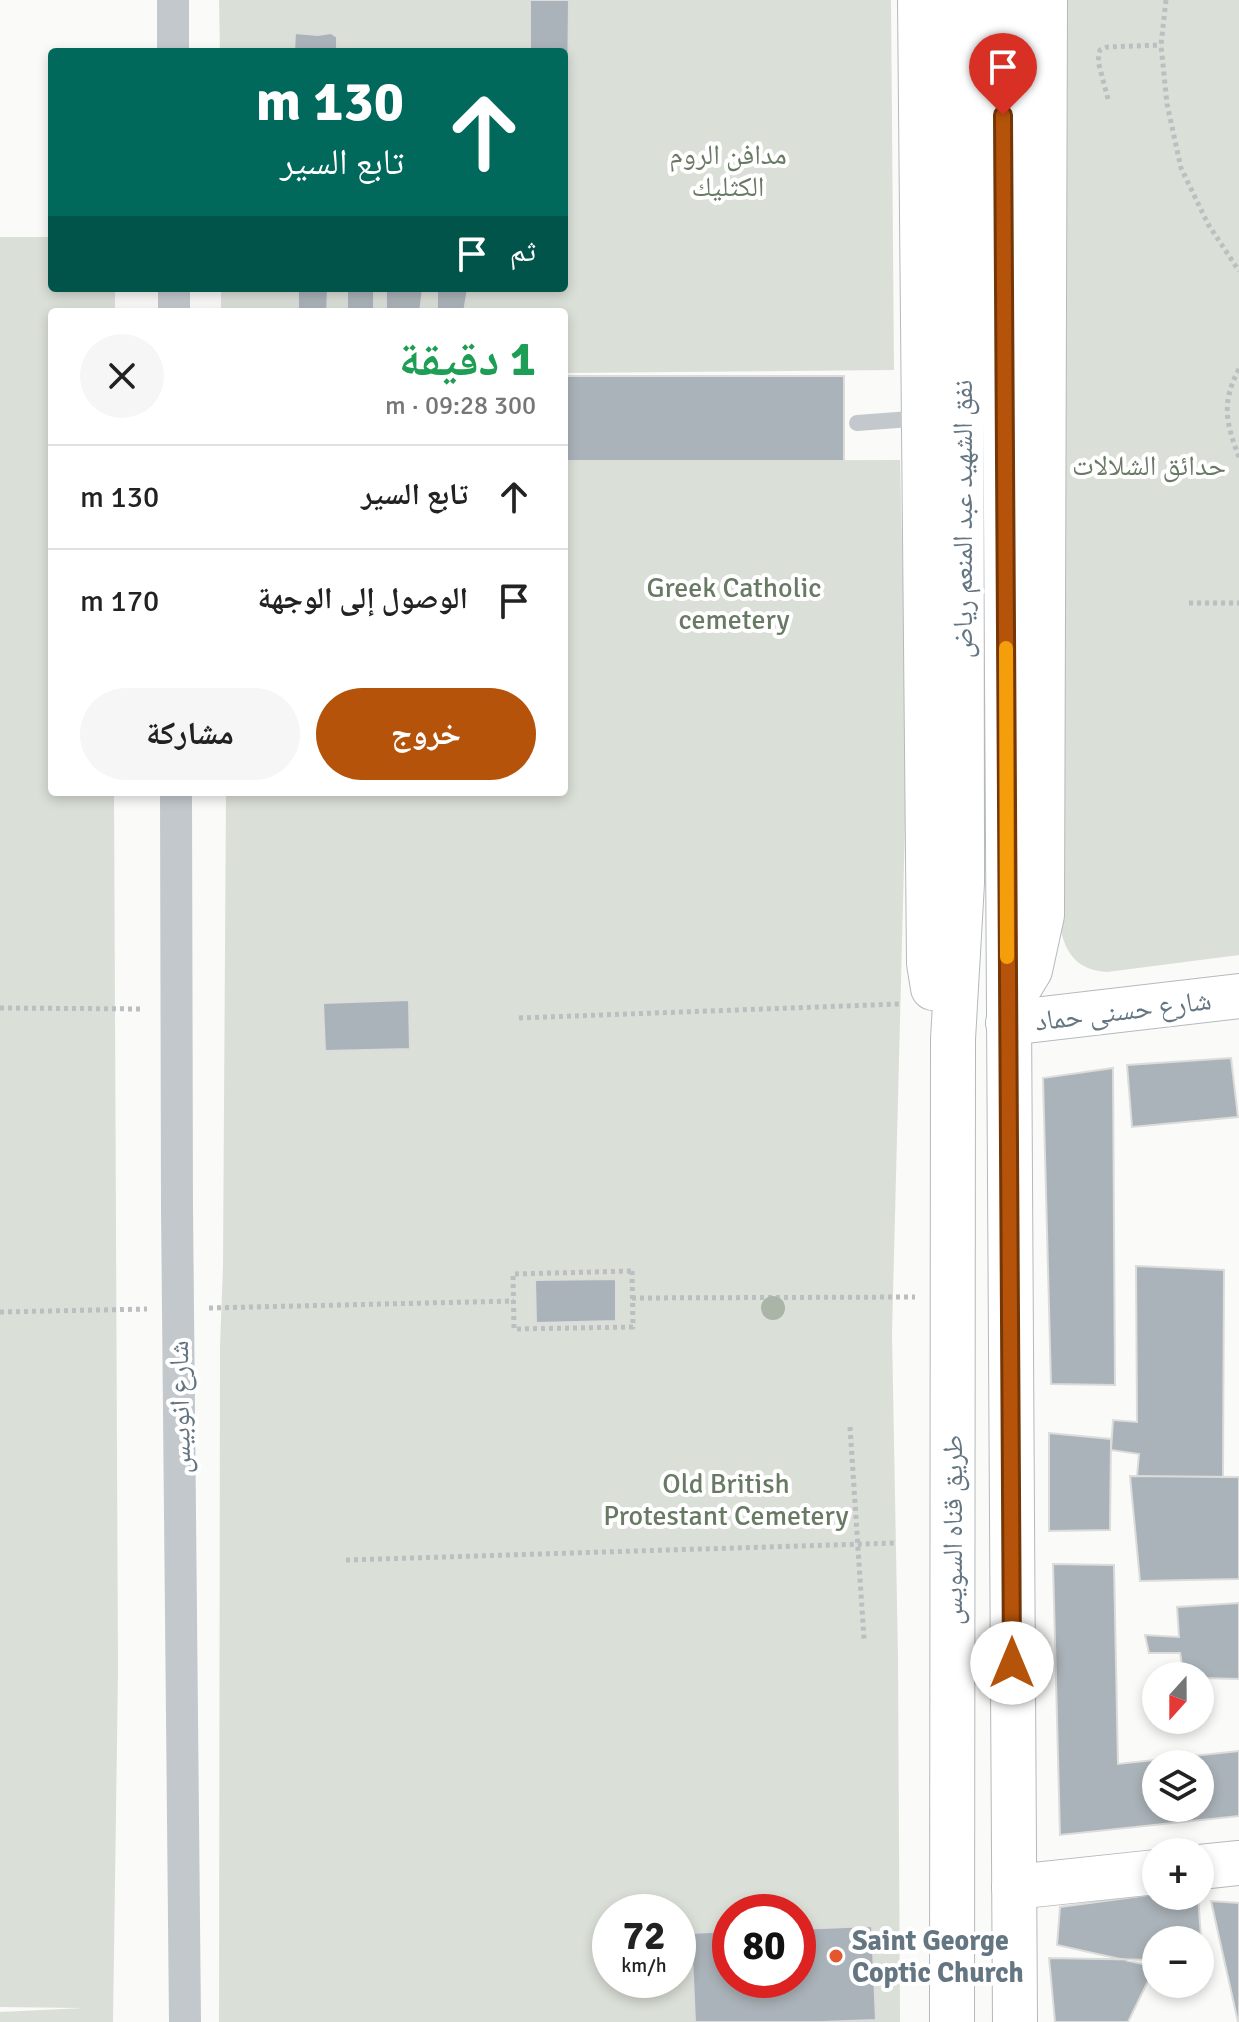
<!DOCTYPE html>
<html lang="ar">
<head>
<meta charset="utf-8">
<style>
	body { margin:0; font-family:Signika,"Noto Naskh Arabic",sans-serif; background:#f6f6f6; color:#222; direction:rtl; height:100vh; display:flex; flex-direction:column; font-size:30px; white-space:nowrap }
	* { box-sizing:border-box; margin:0 }
	p { font-size:26px; color:#767676 }
	.icon { flex:none; width:44px; height:44px; fill:none; stroke:currentColor; stroke-width:2; stroke-linecap:round; stroke-linejoin:round }
	.map { position:relative; flex:1; overflow:hidden; direction:ltr }
	.panel { position:absolute; left:48px; top:308px; width:520px; height:488px; display:flex; flex-direction:column; background:#fff; border-radius:8px; box-shadow:0 4px 12px #0003; direction:rtl }
	.panel>* { flex:none }
	.top-card { position:absolute; left:48px; top:48px; width:520px; height:244px; border-radius:8px; box-shadow:0 4px 12px #0003; direction:rtl; background:#00695c; color:#fff; overflow:hidden }
	.needle { width:52px; rotate:201deg }
	.buttons { position:absolute; left:1142px; top:1662px; display:grid; gap:16px }
	.buttons a { display:grid; place-items:center; width:72px; height:72px; border-radius:50%; background:#fff; box-shadow:0 4px 12px #0003; font-size:40px }
	.speed { position:absolute; left:592px; top:1894px; display:flex; gap:16px; font-size:40px; font-weight:700; text-align:center }
	.speed>* { display:grid; place-content:center; width:104px; height:104px; border-radius:50%; background:#fff; box-shadow:0 4px 12px #0003; line-height:1 }
	.speed small { font-size:20px; font-weight:400 }
	.speed .limit { border:12px solid #d22; background:#fff; color:#111 }
	.pin { position:absolute; display:grid; place-items:center; width:68px; height:68px; color:#fff; margin:-82px -34px; border-radius:50% 50% 50% 0; rotate:-45deg; box-shadow:0 0 8px #0007 }
	.pin .icon { rotate:45deg }
	.me { position:absolute; width:88px; margin:-44px; rotate:0deg; stroke-linejoin:round; filter:drop-shadow(0 0 6px #0008) }
	.turn { display:flex; align-items:center; gap:28px; height:168px; padding:0 32px; font-size:36px }
	.turn .icon { width:104px; height:104px; stroke-width:2.5 }
	.turn b { display:block; font-size:56px; line-height:68px }
	.then { display:flex; align-items:center; height:76px; padding:0 32px; background:#0003; gap:16px; font-size:30px }
	.round { display:grid; place-items:center; flex:none; width:84px; height:84px; border-radius:42px; background:#f6f6f6 }
	.summary { display:flex; align-items:center; justify-content:space-between; height:136px; padding:0 32px }
	h1 { font-size:48px; font-weight:800; line-height:60px; color:#1e9e55 }
	.primary-button { display:flex; gap:16px; margin-top:auto; padding:16px 32px }
	.primary-button a { flex:1; height:92px; border-radius:48px; background:#b45309; color:#fff; font-size:32px; font-weight:800; line-height:92px; text-align:center }
	.primary-button a+a { background:#f6f6f6; color:#222 }
	ul { padding:0; list-style:none }
	li { display:flex; align-items:center; gap:24px; height:104px; padding:0 32px; border-top:2px solid #e0e0e0 }
	li div { flex:1 }
	li b { display:block; font-size:30px }
	li em { font-style:normal }
	.map>svg:first-child { display:block }
</style>
</head>
<body>
<div class="map">
<svg width="1239" height="2022" viewBox="0 0 1239 2022">
	<rect width="100%" height="100%" fill="#fafaf8"/>
	<!-- green -->
	<path fill="#dadfd7" fill-rule="evenodd" d="M219 0H891L894 370 564 373V312H221V288H564V52H220Z
		M1057 0H1239V955L1107 972C1080 970 1067 957 1061 931Z
		M0 237H52V288H115V312H52V792H114L118 1671 113 2022H0V2012L84 2008 0 2007Z
		M900 460 907 746 892 1333 898 1659 900 2022H219L220 1347 223 1266 226 792H564V461ZM610 1912H678V1980H610ZM730 1912H798V1980H730Z"/>
	<!-- building -->
	<path fill="#aab3b9" stroke="#dcdcda" stroke-width="2" fill-rule="evenodd" d="M530 0H569L568 92H564V52H530Z
		M295 33 318 35 331 33 337 37V52H294Z
		M298 288H328L327 312H298Z
		M347 288H374V312H347Z
		M386 288H423L420 312H386Z
		M437 288H468L464 312H437Z
		M564 376H844V461H564Z
		M409 1000 410 1049 325 1051 323 1003Z
		M1231 1058 1238 1117 1132 1127 1127 1065Z
		M1113 1068 1115 1385 1051 1384 1043 1078Z
		M1136 1266 1224 1270 1223 1477 1137 1476 1139 1454 1111 1450 1113 1420 1137 1422Z
		M616 1279V1321L536 1323 535 1280Z
		M1049 1433 1111 1439 1110 1530 1049 1531Z
		M1130 1476 1239 1477V1579L1140 1581Z
		M1053 1564 1114 1565 1118 1764 1239 1751V1816L1060 1835ZM1156 1764H1200V1808H1156Z
		M1239 1603V1679L1200 1678V1676H1184L1180 1653H1149L1145 1635 1179 1637 1177 1607Z
		M1156 1894V1896H1198L1204 1977H1200V1940H1156V1967L1057 1945 1060 1907Z
		M1211 1901 1239 1903V2022H1238Z
		M872 1926 876 2020 821 2022H695L691 1933 730 1931V1980H798V1929Z
		M1049 1958 1156 1960V1965L1128 2022H1055Z"/>
	<g fill="none" stroke-linecap="round" stroke-linejoin="round">
		<defs>
			<path id="secondary" d="M1008 1023 1239 996
				M1200 1867 1239 1863
				M1014 1887 1156 1872"/>
			<path id="highway" d="M920 0 929 963 933 988
				M1003 0 1015 2022
				M1019 988 1030 970 1042 915 1045 0
				M952 2022 953 1039 962 883 961 0"/>
		</defs>
		<!-- secondary casing -->
		<use href="#secondary" stroke="#b3babf" stroke-width="46"/>
		<!-- highway casing -->
		<use href="#highway" stroke="#b4b9bd" stroke-width="46"/>
		<!-- path -->
		<path stroke="#bbbfc2" stroke-width="5" stroke-dasharray="4 4" stroke-linecap="butt" d="M1166 0 1161 45 1167 104 1181 168 1208 224 1239 271
			M1108 99 1098 61 1100 50 1107 47 1161 45
			M1239 369C1221 403 1226 423 1239 457
			M1189 603H1239
			M0 1008 143 1009
			M519 1018 899 1004
			M632 1271 633 1327 514 1329 513 1274Z
			M632 1298 915 1297
			M209 1308 514 1301
			M0 1312 147 1309
			M850 1427 864 1639
			M346 1560 896 1543"/>
		<!-- lane -->
		<path stroke="#c3c8cc" stroke-width="16" d="M857 423 924 418"/>
		<!-- street -->
		<path stroke="#c3c8cc" stroke-width="32" d="M173 0V52
			M174 288V312
			M176 792 177 1208 185 2022"/>
		<!-- secondary -->
		<use href="#secondary" stroke="#fff" stroke-width="44"/>
		<!-- highway -->
		<use href="#highway" stroke="#fff" stroke-width="44"/>
	</g>
	<!-- trees -->
	<circle fill="#aab4a7" cx="773" cy="1308" r="12"/>
	<g fill="none" stroke-linecap="round" stroke-linejoin="round">
		<defs>
			<path id="route" d="M1003 115 1012 1663"/>
		</defs>
		<!-- route casing -->
		<use href="#route" stroke="#753606" stroke-width="20"/>
		<!-- route -->
		<use href="#route" stroke="#b45309" stroke-width="14"/>
		<!-- slow -->
		<path stroke="#f59e0b" stroke-width="14" d="M1006 648 1007 957"/>
	</g>
	<!-- markers -->
	<circle fill="#e4572e" stroke="#fff" stroke-width="3" cx="836" cy="1956" r="8"/>
	<g text-anchor="middle" stroke-width="8" stroke-linejoin="round" paint-order="stroke">
		<!-- park labels -->
		<g font-size="28" fill="#687a64" stroke="#fff">
			<text x="728" y="164">مدافن الروم<tspan x="728" dy="32">الكثليك</tspan></text>
			<text x="1149" y="475">حدائق الشلالات</text>
			<text x="734" y="597">Greek Catholic<tspan x="734" dy="32">cemetery</tspan></text>
			<text x="726" y="1493">Old British<tspan x="726" dy="32">Protestant Cemetery</tspan></text>
		</g>
		<!-- street labels -->
		<g font-size="28" fill="#657683" stroke="#fff">
			<text transform="translate(962 519) rotate(-90)" y="10">نفق الشهيد عبد المنعم رياض</text>
			<text transform="translate(1123 1010) rotate(-7)" y="10">شارع حسنى حماد</text>
			<text transform="translate(179 1407) rotate(-91)" y="10">شارع انوبيس</text>
			<text transform="translate(952 1530) rotate(-90)" y="10">طريق قناه السويس</text>
		</g>
		<!-- poi labels -->
		<g font-size="28" font-weight="bold" fill="#657683" stroke="#fff" text-anchor="start">
			<text x="852" y="1950">Saint George<tspan x="852" dy="32">Coptic Church</tspan></text>
		</g>
	</g>
</svg>
<div class="buttons">
<a><svg class="needle" viewBox="-14 -14 28 28"><path d="M0-13l5 13h-10z" fill="#e53935"/><path d="M0 13l5-13h-10z" fill="#767676"/></svg></a>
<a><svg class="icon" aria-label="layers" viewBox="0 0 24 24"><path d="M12 4l9 5-9 5-9-5zM3 14l9 5 9-5"/></svg></a>
<a>+</a>
<a>−</a>
</div>
<div class="speed"><div>72<small>km/h</small></div><div class="limit">80</div></div>
<div class="pin" style="left:1003px;top:115px;background:#d93025"><svg class="icon" aria-label="arrive" viewBox="0 0 24 24"><path d="M6 21V4h12l-3 4 3 4H6"/></svg></div>
<svg class="me" style="left:1012px;top:1663px" viewBox="-20 -20 40 40"><circle r="19" fill="#fff"/><path d="M0-13L10 11 0 6-10 11z" fill="#b45309"/></svg>
<div class="top-card">
<div class="turn"><svg class="icon" aria-label="ahead" viewBox="0 0 24 24"><path d="M12 20V5M6 11l6-6 6 6"/></svg><div><b>130 m</b>تابع السير</div></div>
<div class="then">ثم<svg class="icon" aria-label="arrive" viewBox="0 0 24 24"><path d="M6 21V4h12l-3 4 3 4H6"/></svg></div>
</div>
<section class="panel">
<div class="summary"><div><h1>1 دقيقة</h1><p>300 m · 09:28</p></div><a class="round"><svg class="icon" aria-label="close" viewBox="0 0 24 24"><path d="M6 6l12 12M18 6L6 18"/></svg></a></div>
<ul>
<li><svg class="icon" aria-label="ahead" viewBox="0 0 24 24"><path d="M12 20V5M6 11l6-6 6 6"/></svg><div><b>تابع السير</b></div><em>130 m</em></li>
<li><svg class="icon" aria-label="arrive" viewBox="0 0 24 24"><path d="M6 21V4h12l-3 4 3 4H6"/></svg><div><b>الوصول إلى الوجهة</b></div><em>170 m</em></li>
</ul>
<div class="primary-button"><a>خروج</a><a>مشاركة</a></div>
</section>
</div>
</body>
</html>
